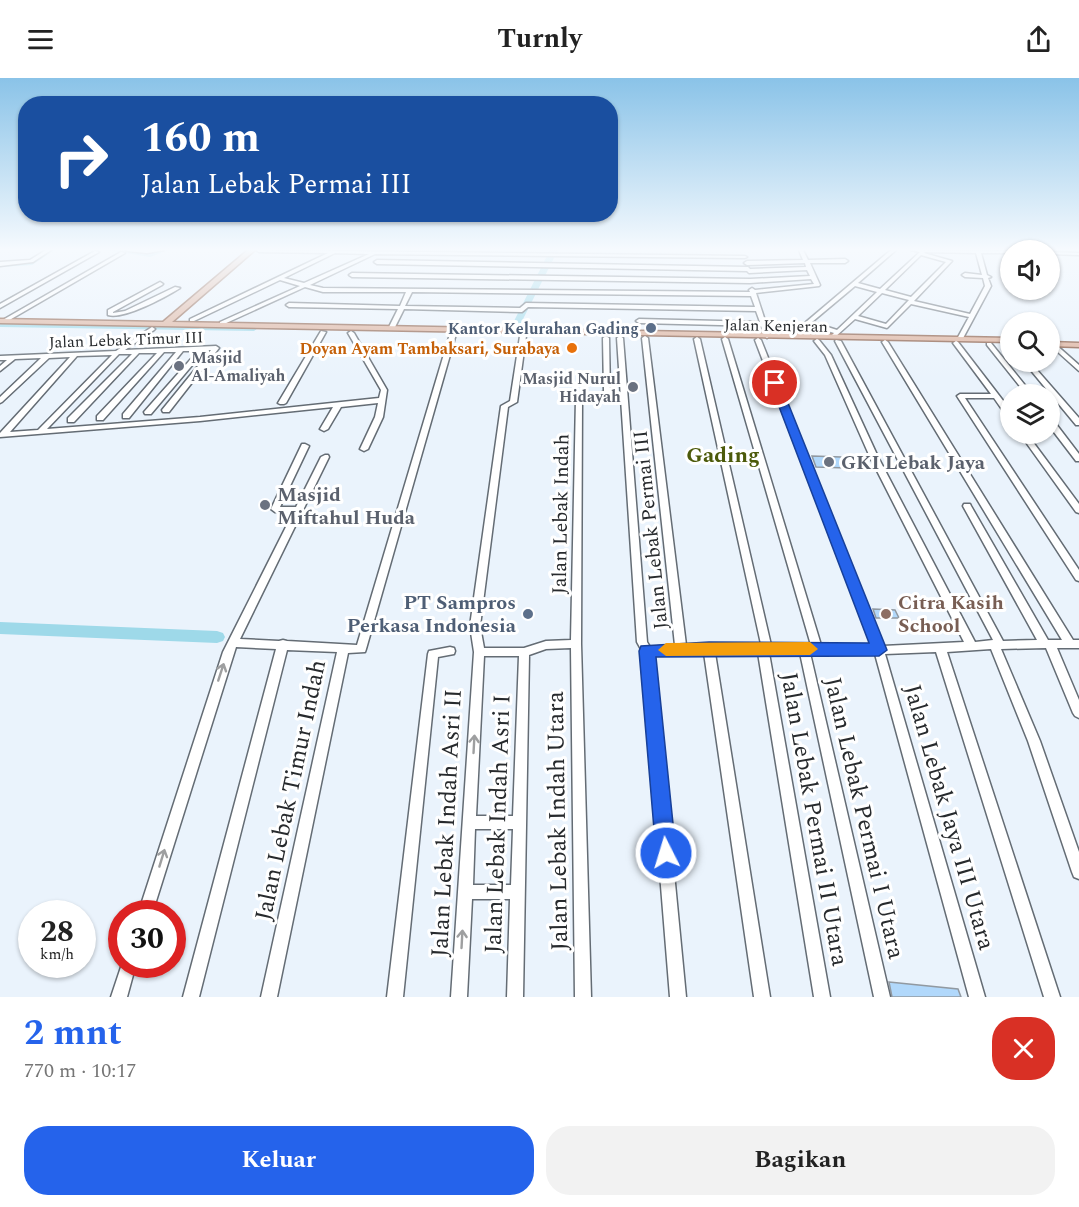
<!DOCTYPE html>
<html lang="id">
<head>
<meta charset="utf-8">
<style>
	body { margin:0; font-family:Spectral,serif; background:#f2f2f2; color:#222; height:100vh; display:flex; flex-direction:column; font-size:22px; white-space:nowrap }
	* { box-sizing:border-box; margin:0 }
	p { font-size:20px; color:#767676 }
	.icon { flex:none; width:33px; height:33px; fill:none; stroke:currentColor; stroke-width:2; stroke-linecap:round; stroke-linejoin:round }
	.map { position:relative; height:919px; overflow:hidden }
	.panel { display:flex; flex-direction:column; background:#fff; flex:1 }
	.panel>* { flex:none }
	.banner { position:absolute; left:18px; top:18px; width:600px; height:126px; border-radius:24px; box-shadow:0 2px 4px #0004; background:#1a4fa0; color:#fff; overflow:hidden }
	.controls { position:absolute; left:1000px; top:162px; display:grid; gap:12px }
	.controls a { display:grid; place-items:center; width:60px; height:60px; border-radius:50%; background:#fff; box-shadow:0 2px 4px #0004; font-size:30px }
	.speed { position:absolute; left:18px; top:822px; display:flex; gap:12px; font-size:30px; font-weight:700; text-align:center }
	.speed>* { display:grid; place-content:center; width:78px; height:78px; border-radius:50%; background:#fff; box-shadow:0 2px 4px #0004; line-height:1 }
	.speed small { font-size:15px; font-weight:400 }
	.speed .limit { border:9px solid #d22; background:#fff; color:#111 }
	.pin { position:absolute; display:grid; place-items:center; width:51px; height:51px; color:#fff; margin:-26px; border:3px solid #fff; border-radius:50%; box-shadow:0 2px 6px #0007 }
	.me { position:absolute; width:66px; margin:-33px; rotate:355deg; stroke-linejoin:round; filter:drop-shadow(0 0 4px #0008) }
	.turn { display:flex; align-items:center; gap:21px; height:126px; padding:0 24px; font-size:27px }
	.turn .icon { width:78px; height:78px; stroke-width:2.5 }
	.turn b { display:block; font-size:42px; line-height:51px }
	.round { display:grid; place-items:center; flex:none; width:63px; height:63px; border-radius:24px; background:#f2f2f2 }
	.headline { display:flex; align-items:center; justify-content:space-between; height:102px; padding:0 24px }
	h1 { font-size:36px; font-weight:700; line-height:45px; color:#2563eb }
	.primary-button { display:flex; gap:12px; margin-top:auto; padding:12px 24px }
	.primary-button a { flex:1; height:69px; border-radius:24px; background:#2563eb; color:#fff; font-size:24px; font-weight:700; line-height:69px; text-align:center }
	.primary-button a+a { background:#f2f2f2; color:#222 }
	header { display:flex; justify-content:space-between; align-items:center; height:78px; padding:0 24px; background:#fff; font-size:27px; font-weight:700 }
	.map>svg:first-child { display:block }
</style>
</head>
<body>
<header><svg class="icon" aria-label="menu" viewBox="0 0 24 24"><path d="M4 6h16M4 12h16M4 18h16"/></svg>Turnly<svg class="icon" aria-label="share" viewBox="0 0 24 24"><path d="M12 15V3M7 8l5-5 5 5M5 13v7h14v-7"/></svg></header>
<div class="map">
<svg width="1079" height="919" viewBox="0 0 1079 919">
	<rect width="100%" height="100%" fill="#eaf3fc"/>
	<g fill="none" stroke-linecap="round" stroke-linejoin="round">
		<!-- river -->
		<path fill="#9ed9e9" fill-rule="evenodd" d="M46 172H55L32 187 0 189V185L27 183Z
			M106 172 150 175 169 172 150 179Z
			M550 172H558L518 251 514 254 495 256V252L511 249Z
			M0 243 254 247 258 250 254 253 0 249Z
			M0 544 217 553 223 555 225 559 223 563 217 565 0 556Z"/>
	</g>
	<!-- building -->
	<path fill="#b1d8fb" stroke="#9199a1" stroke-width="1.5" d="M812 378 841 379 846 390 816 389Z
		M873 531 895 532 899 540H876Z
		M889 904 958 911 961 919H892Z"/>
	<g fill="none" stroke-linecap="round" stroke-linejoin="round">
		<defs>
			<path id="minor" d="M46 172H51L33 184 0 188V184L30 182Z
				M126 172H164L147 175 128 173Z
				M258 172 745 178 747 179 745 180 375 176 310 207 323 210 750 214 749 212 752 210 755 212 814 206 811 201 750 205 352 199 349 197 352 195 750 201 810 198 807 192 749 195 747 193 377 186 374 184 377 182 748 189 750 191 806 189 805 185 747 187 744 185 747 183 803 182 799 172H803L808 182 845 181 848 183 845 185H810L820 207 819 208 756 215 770 258 767 260 764 258 761 248 639 245 636 243 639 241 760 244 756 233 528 229 522 234 404 231 395 249 392 251 389 249 398 231 289 229 286 227 289 225 400 228 406 214H323L305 209 224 246H220V244L300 208 280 202 194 243H190V241L328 175 259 174 257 173ZM335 175 369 176 304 205 284 200ZM412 214 751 218 755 229 526 225 520 230 405 228Z
				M891 172H896L858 205 880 211 920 174 911 172 1011 173V175H981L987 197 991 199 988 200 991 208 962 262 957 261 969 239 911 226 887 250 855 241 835 259 832 257 834 255 806 246V244ZM925 174 976 175 982 197 965 195 962 197 965 199 983 200 985 208 970 236 914 223 952 183 924 175ZM921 177 946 184 911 219 885 212ZM855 208 877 214 837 252 812 244ZM882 215 909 222 886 246 858 238Z
				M95 173 99 174 0 230V226Z
				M121 174 125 175 6 244 1 243Z
				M1050 174 1079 175V177L1050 176Z
				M160 204 163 206 162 207 113 234V235L125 233 175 209 180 210C166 219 123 242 108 237V232Z
				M152 249 155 251 154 252 125 272 216 268 219 270 169 334H163L162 332 211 272H205L151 336H145L144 334 198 273H183L129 340H123V336L176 274H164L103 342H97V338L157 275H139L74 344H68V340L132 276H119L47 351 200 339 379 320 381 312 348 255 351 253 354 255 387 312 383 339 368 371 364 373 360 371 375 339 378 325 341 329 328 351 324 353 320 351 333 329 200 343 0 359V355L70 279 49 280 2 324 0 325V319L41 280 15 281 0 293V288L7 282H0V278L116 273ZM112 277 38 352 10 354 77 278Z
				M321 253 326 254 286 325 284 326H280L278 325Z
				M453 254 456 256 366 571 365 574 348 575 277 919H261L337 574 287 572 199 919H183L276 571 236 569 152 836H138L223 574 293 435 275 434 271 431 302 366H305L309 368 280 429H296L321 379 325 377H328L329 379 240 561 279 563 283 562 287 563 357 567 450 256Z
				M523 256 526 258 517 324 508 329 480 548 484 570H524L546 563 571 562 576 320 579 318 604 314 603 260 606 258 609 260 610 316 607 318 582 322 581 566 591 919H575L571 570 546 571 529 577 523 919H507L510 821H472L467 919H451L474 574 470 548 501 328 510 323 520 258ZM484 578H519L513 738H476ZM475 751H513L511 807H473Z
				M620 258 623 260 647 564 650 569 675 567 642 260 645 258 648 260 686 567 761 566 694 261 697 259 700 261 771 567H811L722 261 725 259 728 261 821 567 872 568 755 262 758 260 761 262 883 568 964 564 870 379 825 277 814 263 817 261 819 262 831 277 878 379 975 564 993 562 835 263 836 262 841 263 1003 563 1037 562 963 428 964 426H970L971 428 1048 562H1062L882 264 885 262 888 264 1073 562H1079V570H1057L1079 622V640L1075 638 1073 635 1046 570 1001 571 1040 663 1079 774V801L1074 799 1072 794 1028 663 991 571 947 574 1060 919H1044L936 574 885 576 985 919H969L875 576 810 575 890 919H874L800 575H769L830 919H814L758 575H715L770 919H754L704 575 653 577 686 919H670L642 573 637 564 617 260Z
				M956 263 958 264 1011 333V340H1008L994 320H965L1079 492V503L1076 502 957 318 960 316H991L953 265Z
				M987 265H991L1032 316H1026L987 267Z
				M1050 265H1054L1079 287V293L1050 267Z
				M1024 284H1030L1079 340V347H1076Z
				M1050 342H1053L1079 376V383H1076L1050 349Z
				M1020 356H1027L1079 426V435L1076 434Z
				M450 569 454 570 455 573 454 576 438 579 403 919H387L428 576 429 573Z
				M122 886H136L127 919H111Z"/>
			<path id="major" d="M248 172H255L172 244 1011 260V264L0 245V241L163 244Z
				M1050 264 1079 265V269L1050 268Z"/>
		</defs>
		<!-- minor casing -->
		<use href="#minor" stroke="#646c74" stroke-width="3"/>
		<!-- major casing -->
		<use href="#major" stroke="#8f634e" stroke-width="3"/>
		<!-- minor -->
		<use href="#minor" fill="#fff" fill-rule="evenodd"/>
		<!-- major -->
		<use href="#major" fill="#ddb39f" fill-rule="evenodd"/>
	</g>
	<!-- one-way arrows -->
	<defs><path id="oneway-shaft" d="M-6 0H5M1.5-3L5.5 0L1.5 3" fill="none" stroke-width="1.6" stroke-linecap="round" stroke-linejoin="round" transform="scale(1.5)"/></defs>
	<g stroke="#9e9fa0">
		<use href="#oneway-shaft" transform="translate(221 594) rotate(-72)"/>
		<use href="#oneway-shaft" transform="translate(474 666) rotate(-87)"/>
		<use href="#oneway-shaft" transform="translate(162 780) rotate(-73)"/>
		<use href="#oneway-shaft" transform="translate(462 861) rotate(-87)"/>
	</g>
	<!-- sky -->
	<linearGradient id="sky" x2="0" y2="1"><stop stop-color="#8ac3e8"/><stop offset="0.57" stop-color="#f6fafe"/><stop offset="1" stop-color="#f6fafe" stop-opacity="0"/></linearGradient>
	<rect width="1079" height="301" fill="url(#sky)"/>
	<!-- route -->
	<path fill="#2563eb" stroke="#184099" stroke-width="1.5" d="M775 302 780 305 887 572 879 578 656 579 676 775 673 782 666 785 659 782 656 775 639 573 641 568 709 564 869 565 770 305Z"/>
	<!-- slow -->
	<path fill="#f59e0b" d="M810 564 818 571 810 577 666 578 658 572 666 565Z"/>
	<!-- markers -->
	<g fill="#5c6f8a" stroke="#fff" stroke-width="2">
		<circle cx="651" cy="250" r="6"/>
		<circle cx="528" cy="536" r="6"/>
	</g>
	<circle fill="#e8710a" stroke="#fff" stroke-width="2" cx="572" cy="270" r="6"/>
	<g fill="#6b7280" stroke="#fff" stroke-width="2">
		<circle cx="179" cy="288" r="6"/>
		<circle cx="633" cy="309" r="6"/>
		<circle cx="829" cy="384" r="6"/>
		<circle cx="265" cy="427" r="6"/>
	</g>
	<circle fill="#8d6e63" stroke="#fff" stroke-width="2" cx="886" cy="536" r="6"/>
	<g text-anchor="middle" stroke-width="6" stroke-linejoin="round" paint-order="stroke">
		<!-- far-street labels -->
		<g font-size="16" fill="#272a2d" stroke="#fff">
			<text transform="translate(776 247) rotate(1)" y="6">Jalan Kenjeran</text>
			<text transform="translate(126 261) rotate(-2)" y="6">Jalan Lebak Timur III</text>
		</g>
		<!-- far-service labels -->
		<g font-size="16" font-weight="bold" fill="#4e5e75" stroke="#fff" text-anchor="end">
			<text x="639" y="256">Kantor Kelurahan Gading</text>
		</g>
		<!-- far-food labels -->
		<g font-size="16" font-weight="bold" fill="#c56008" stroke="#fff" text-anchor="end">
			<text x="560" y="276">Doyan Ayam Tambaksari, Surabaya</text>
		</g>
		<!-- far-worship labels -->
		<g font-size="16" font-weight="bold" fill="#5b616d" stroke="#fff" text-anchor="start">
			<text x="191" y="285">Masjid<tspan x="191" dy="18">Al-Amaliyah</tspan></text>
			<text x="621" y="306" text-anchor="end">Masjid Nurul<tspan x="621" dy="18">Hidayah</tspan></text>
		</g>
		<!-- worship labels -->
		<g font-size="20" font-weight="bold" fill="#5b616d" stroke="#fff" text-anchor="start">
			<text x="841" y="391">GKI Lebak Jaya</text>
			<text x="277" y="423">Masjid<tspan x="277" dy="23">Miftahul Huda</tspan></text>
		</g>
		<!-- street labels -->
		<g font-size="20" fill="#272a2d" stroke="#fff">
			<text transform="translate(560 436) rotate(-89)" y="7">Jalan Lebak Indah</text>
			<text transform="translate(650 452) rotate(-96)" y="7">Jalan Lebak Permai III</text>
		</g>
		<!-- service labels -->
		<g font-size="20" font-weight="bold" fill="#4e5e75" stroke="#fff" text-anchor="end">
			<text x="516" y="531">PT Sampros<tspan x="516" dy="23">Perkasa Indonesia</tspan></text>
		</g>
		<!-- education labels -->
		<g font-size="20" font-weight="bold" fill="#785e54" stroke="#fff" text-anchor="start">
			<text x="898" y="531">Citra Kasih<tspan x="898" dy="23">School</tspan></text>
		</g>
		<!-- quarter labels -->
		<g font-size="22" font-weight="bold" fill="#4c5a0a" stroke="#fff">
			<text x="723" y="384">Gading</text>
		</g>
		<!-- near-street labels -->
		<g font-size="24" fill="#272a2d" stroke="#fff">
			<text transform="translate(290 712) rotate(-78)" y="8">Jalan Lebak Timur Indah</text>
			<text transform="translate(950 739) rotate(74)" y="8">Jalan Lebak Jaya III Utara</text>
			<text transform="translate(865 740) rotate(77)" y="8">Jalan Lebak Permai I Utara</text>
			<text transform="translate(815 741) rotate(80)" y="8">Jalan Lebak Permai II Utara</text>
			<text transform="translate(557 743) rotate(-91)" y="8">Jalan Lebak Indah Utara</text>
			<text transform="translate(446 745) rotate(-87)" y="8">Jalan Lebak Indah Asri II</text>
			<text transform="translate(497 746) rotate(-88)" y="8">Jalan Lebak Indah Asri I</text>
		</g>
	</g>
</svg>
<div class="controls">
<a><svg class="icon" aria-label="sound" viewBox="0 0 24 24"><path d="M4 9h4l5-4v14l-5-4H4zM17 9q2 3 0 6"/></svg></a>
<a><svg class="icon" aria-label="search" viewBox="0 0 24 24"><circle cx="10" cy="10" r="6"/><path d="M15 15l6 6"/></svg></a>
<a><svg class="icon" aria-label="layers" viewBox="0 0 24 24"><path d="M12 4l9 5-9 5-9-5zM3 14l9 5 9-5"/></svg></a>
</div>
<div class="speed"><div>28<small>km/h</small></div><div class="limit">30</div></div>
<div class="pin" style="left:775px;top:305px;background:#d93025"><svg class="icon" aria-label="arrive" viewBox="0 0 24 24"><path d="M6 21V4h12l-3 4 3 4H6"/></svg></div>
<svg class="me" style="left:666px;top:775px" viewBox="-20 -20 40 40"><circle r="17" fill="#2563eb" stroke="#fff" stroke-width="3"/><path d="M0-11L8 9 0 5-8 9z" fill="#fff"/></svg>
<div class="banner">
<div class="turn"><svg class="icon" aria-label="right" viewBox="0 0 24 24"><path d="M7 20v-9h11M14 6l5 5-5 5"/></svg><div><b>160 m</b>Jalan Lebak Permai III</div></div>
</div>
</div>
<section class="panel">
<div class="headline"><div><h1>2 mnt</h1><p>770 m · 10:17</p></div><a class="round" style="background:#d93025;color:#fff"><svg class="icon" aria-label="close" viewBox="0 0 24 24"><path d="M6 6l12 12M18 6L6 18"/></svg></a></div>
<div class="primary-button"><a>Keluar</a><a>Bagikan</a></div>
</section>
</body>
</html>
